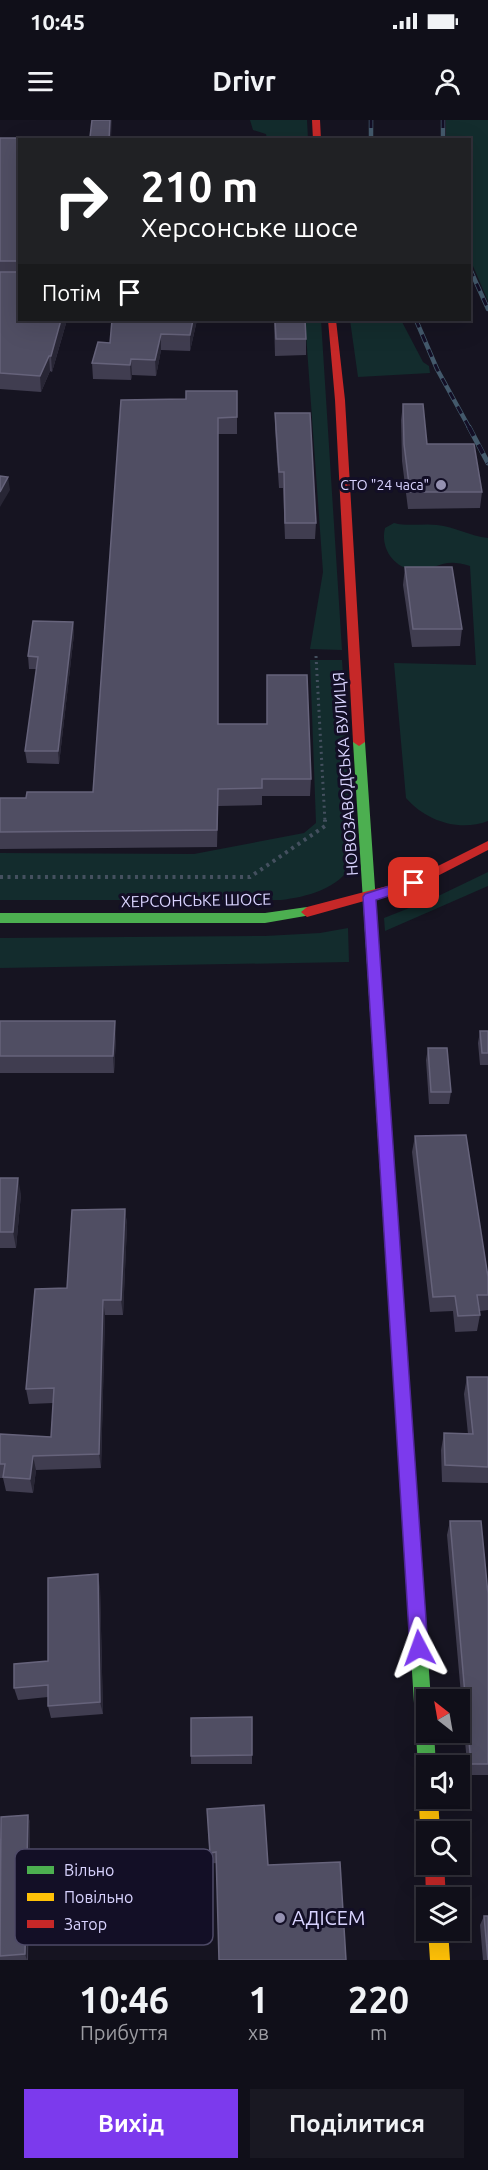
<!DOCTYPE html>
<html lang="uk">
<head>
<meta charset="utf-8">
<style>
	body { margin:0; font-family:Ubuntu,sans-serif; background:#191822; color:#f1f3f6; height:100vh; display:flex; flex-direction:column; font-size:22px; white-space:nowrap }
	* { box-sizing:border-box; margin:0 }
	p { font-size:20px; color:#9c9ca2 }
	.icon { flex:none; width:33px; height:33px; fill:none; stroke:currentColor; stroke-width:2; stroke-linecap:round; stroke-linejoin:round }
	.map { position:relative; height:1840px; overflow:hidden }
	.drawer { display:flex; flex-direction:column; background:#100f19; flex:1 }
	.drawer>* { flex:none }
	.hud { position:absolute; left:18px; top:18px; width:453px; height:183px; border-radius:0px; box-shadow:0 6px 24px #0002,0 0 0 2px #302f38; background:#202124; color:#fff; overflow:hidden }
	.needle { width:39px; rotate:329deg }
	.tools { position:absolute; left:416px; top:1569px; display:grid; gap:12px }
	.tools a { display:grid; place-items:center; width:54px; height:54px; border-radius:0px; background:#100f19; box-shadow:0 6px 24px #0002,0 0 0 2px #302f38; font-size:30px }
	.pin { position:absolute; display:grid; place-items:center; width:51px; height:51px; color:#fff; margin:-26px; border-radius:12px; box-shadow:0 3px 9px #0006 }
	.me { position:absolute; width:66px; margin:-33px; rotate:356deg; stroke-linejoin:round; filter:drop-shadow(0 0 4px #0008) }
	.turn { display:flex; align-items:center; gap:21px; height:126px; padding:0 24px; font-size:27px }
	.turn .icon { width:78px; height:78px; stroke-width:2.5 }
	.turn b { display:block; font-size:42px; line-height:51px }
	.then { display:flex; align-items:center; height:57px; padding:0 24px; background:#0003; gap:12px; font-size:22px }
	.eta { display:flex; justify-content:space-evenly; align-items:center; height:102px; text-align:center }
	.eta b { font-size:36px; font-weight:700; line-height:42px }
	.action { display:flex; gap:12px; margin-top:auto; padding:12px 24px }
	.action a { flex:1; height:69px; border-radius:0px; background:#7c3aed; color:#fff; font-size:24px; font-weight:700; line-height:69px; text-align:center }
	.action a+a { background:#191822; color:#f1f3f6 }
	.status { display:flex; justify-content:space-between; align-items:center; height:42px; padding:0 30px; background:#100f19; direction:ltr }
	.status svg { height:16px; fill:currentColor }
	header { display:flex; justify-content:space-between; align-items:center; height:78px; padding:0 24px; background:#100f19; font-size:27px; font-weight:700 }
	.map>svg:first-child { display:block }
</style>
</head>
<body>
<div class="status"><b>10:45</b><svg viewBox="0 0 49 12"><path d="M0 12V9h3v3zM5 12V6h3v6zM10 12V3h3v9zM15 12V0h3v12zM26 1h20v11H26zM47 4h2v5h-2z"/></svg></div>
<header><svg class="icon" aria-label="menu" viewBox="0 0 24 24"><path d="M4 6h16M4 12h16M4 18h16"/></svg>Drivr<svg class="icon" aria-label="person" viewBox="0 0 24 24"><circle cx="12" cy="8" r="4"/><path d="M4 21q1-7 8-7t8 7"/></svg></header>
<div class="map">
<svg width="488" height="1840" viewBox="0 0 488 1840">
	<rect width="100%" height="100%" fill="#161421"/>
	<!-- green -->
	<path fill="#132c2d" d="M250 0H307L308 19H267L266 14 253 10Z
		M446 0H488V181L470 139V20L446 19Z
		M305 200H321L342 530 310 529 323 452Z
		M350 200H401L423 242 429 246 430 253 358 257Z
		M394 403C409 407 423 403 437 405 455 407 470 416 488 418V701C459 712 426 701 406 678L394 543 476 545 470 446C439 436 435 453 414 450 393 448 380 427 385 408Z
		M310 540H342L354 725C354 731 355 740 352 744 339 769 306 777 281 780H0V733L194 734 304 713 316 703Z
		M488 752V766L385 811 384 798 432 779Z
		M348 808 349 842 0 848V818L265 816 320 813Z"/>
	<g fill="none" stroke-linecap="round" stroke-linejoin="round">
		<!-- path-far1 -->
		<path stroke="#44505f" stroke-width="3" stroke-dasharray="2 4" stroke-linecap="butt" d="M316 536 325 702"/>
		<!-- path -->
		<path stroke="#44505f" stroke-width="4" stroke-dasharray="3 4.5" stroke-linecap="butt" d="M0 757H250L325 706V700"/>
		<!-- fast -->
		<path fill="#4caf50" fill-rule="evenodd" d="M359 618 365 622 390 988 388 992H378L376 988 353 622Z
			M307 787 311 789 313 792 311 795 265 803H0V793H265Z
			M409 1371 415 1374 417 1379 431 1580H426V1612H434L436 1646H426V1655L421 1652 418 1646 401 1379 403 1374Z"/>
		<!-- slow -->
		<path fill="#ffc107" fill-rule="evenodd" d="M383 982 388 984 390 988 417 1379 415 1384 409 1387 403 1384 401 1379 376 988 378 984Z
			M426 1670V1678H438L440 1712H426V1719C418 1709 418 1683 422 1671Z
			M428 1810H448L450 1840H430Z"/>
		<!-- jam -->
		<path fill="#c62828" fill-rule="evenodd" d="M312 0H320L321 20H313Z
			M328 200H336L345 280 365 622 359 626 353 622 335 280Z
			M488 721V730L418 766 307 797 301 792 307 787 410 760Z
			M426 1740V1744H444L446 1778H426L425 1744Z"/>
		<defs>
			<path id="rail-far1" d="M371 0V20
				M443 0V20
				M470 149 488 189
				M416 200 437 249 470 309"/>
			<path id="rail" d="M469 307 488 343"/>
		</defs>
		<!-- rail-far1 casing -->
		<use href="#rail-far1" stroke="#43596b" stroke-width="4.5"/>
		<!-- rail casing -->
		<use href="#rail" stroke="#43596b" stroke-width="5"/>
		<!-- rail-far1 -->
		<use href="#rail-far1" stroke="#130f26" stroke-width="3" stroke-dasharray="8" stroke-linecap="butt"/>
		<!-- rail -->
		<use href="#rail" stroke="#130f26" stroke-width="4" stroke-dasharray="10" stroke-linecap="butt"/>
	</g>
	<!-- wall -->
	<path fill="#403d50" d="M0 18 20 20V200H67L52 252 50 251 41 272 0 269Z
		M112 200H197L190 231 161 230 156 256 132 255 131 260 93 259 92 243 110 223Z
		M274 200H305L306 219V235L275 236Z
		M237 271V314H218V604L311 659 310 676H262V685L218 686 217 727 0 729V678H26L93 672 186 279Z
		M403 284 427 324 482 372 480 388 408 389 402 341 401 300Z
		M275 293 316 403 315 419H285L283 368H279L275 309Z
		M405 447 462 509 460 526 412 527 403 465Z
		M73 502 74 514 59 644 27 643 25 631 37 549H29L28 536Z
		M0 901 116 918 114 953H0Z
		M480 911H488V945H480L478 923Z
		M428 928 451 972 449 984H429L426 940Z
		M415 1016 488 1157V1190L480 1191V1195L477 1211 455 1212 453 1191 430 1192 412 1032Z
		M0 1058 21 1074 16 1128H0Z
		M125 1089 127 1105 123 1195H105L101 1348 36 1350 33 1373 6 1371 3 1358H0V1314L51 1317 53 1283 29 1284 26 1269 67 1168Z
		M467 1257H488V1363L442 1362 441 1330 444 1313 468 1314 464 1274Z
		M450 1401 488 1474V1655H468L447 1415Z
		M100 1467 103 1594 51 1598 48 1586V1577L18 1580 14 1568 48 1541Z
		M252 1597V1644H191V1636Z
		M207 1689 268 1745 210 1743Z
		M28 1695 30 1703 28 1840H0V1719Z
		M484 1796 488 1840H483L480 1805Z"/>
	<!-- shaded-wall -->
	<path fill="#282635" d="M110 0H112L111 20H109Z
		M61 200H67L52 252 51 236Z
		M193 200H197L190 231V215Z
		M161 214V230L156 256 155 240Z
		M49 236 50 251 41 272 40 256Z
		M131 239 132 255 131 260 130 245Z
		M8 357 10 370 0 387V372Z
		M73 502 74 514 59 644 58 631Z
		M115 901 116 918 114 953 113 936Z
		M18 1058 21 1074 16 1128 13 1112Z
		M125 1089 127 1105 123 1195 121 1180Z
		M103 1180 105 1195 101 1348 99 1334Z
		M33 1336 36 1350 33 1373 30 1359Z
		M98 1454 100 1467 103 1594 100 1582Z
		M28 1695 30 1703 27 1840 25 1834Z"/>
	<!-- building -->
	<path fill="#504e63" stroke="#66637b" stroke-width="1.5" d="M92 0H110L109 20H81V17H90Z
		M0 18H40V20H20V141H0Z
		M0 152H20V200H61L51 236H49L40 256 0 253Z
		M112 200H193L190 215 161 214 155 240 131 239 130 245 92 243 98 222 110 223Z
		M275 200H305L306 219H276Z
		M186 271H237V297L218 298V604H267V555H307L311 659H262V668L218 669 217 710 0 712V678H26L27 672H93L121 280 186 279Z
		M403 284H423L427 324H474L482 372H410L404 324Z
		M275 293H310L316 403H285L284 352H279Z
		M0 356 8 357 0 372Z
		M405 447H452L462 509H413Z
		M33 501 73 502 58 631H25L38 537 28 536Z
		M0 901H115L113 936H0Z
		M480 911H488V933H482Z
		M428 928H447L451 972H431Z
		M466 1015 488 1157V1175H477L480 1195 458 1196 455 1176 433 1177 415 1016Z
		M0 1058H18L13 1112H0Z
		M125 1089 121 1180H103L99 1334 33 1336 30 1359 3 1357 5 1344H0V1314L51 1317 54 1268 26 1269 35 1169 67 1168 72 1090Z
		M467 1257H488V1347L445 1345 444 1313 473 1314Z
		M450 1401H481L488 1474V1644H471Z
		M98 1454 100 1582 48 1586V1565L14 1568V1544L48 1541V1458Z
		M252 1597V1635L191 1636V1598Z
		M264 1685 268 1745 340 1742 346 1840H219L216 1732 210 1733 207 1689Z
		M28 1695 25 1834 0 1836 1 1697Z
		M484 1796H488V1840Z"/>
	<!-- route -->
	<path fill="#7c3aed" stroke="#51269a" stroke-width="1.5" d="M414 758 421 763 419 766 376 780 428 1528 426 1534 419 1537 413 1534 410 1528 363 777 365 774Z"/>
	<!-- markers -->
	<g fill="#9591b1" stroke="#130f26" stroke-width="2">
		<circle cx="441" cy="365" r="6"/>
		<circle cx="280" cy="1798" r="6"/>
	</g>
	<g text-anchor="middle" stroke-width="6" stroke-linejoin="round" paint-order="stroke">
		<!-- far-poi labels -->
		<g font-size="14" fill="#d9d4ff" stroke="#130f26" text-anchor="end">
			<text x="429" y="370">СТО "24 часа"</text>
		</g>
		<!-- street labels -->
		<g font-size="16" fill="#d9d4ff" stroke="#130f26">
			<text transform="translate(345 654) rotate(-94)" y="6">НОВОЗАВОДСЬКА ВУЛИЦЯ</text>
			<text transform="translate(196 780) rotate(-1)" y="6">ХЕРСОНСЬКЕ ШОСЕ</text>
		</g>
		<!-- near-poi labels -->
		<g font-size="20" fill="#d9d4ff" stroke="#130f26" text-anchor="start">
			<text x="292" y="1805">АДІСЕМ</text>
		</g>
	</g>
	<!-- legend -->
	<rect x="15" y="1729" width="198" height="96" rx="9" fill="#130f26" stroke="#4e4a67" stroke-width="1.5"/>
	<rect x="27" y="1746" width="27" height="8" fill="#4caf50"/>
	<rect x="27" y="1773" width="27" height="8" fill="#ffc107"/>
	<rect x="27" y="1800" width="27" height="8" fill="#c62828"/>
	<g font-size="16" fill="#d9d4ff">
		<text x="64" y="1756">Вільно</text>
		<text x="64" y="1783">Повільно</text>
		<text x="64" y="1810">Затор</text>
	</g>
</svg>
<div class="tools">
<a><svg class="needle" viewBox="-14 -14 28 28"><path d="M0-13l5 13h-10z" fill="#e53935"/><path d="M0 13l5-13h-10z" fill="#9c9ca2"/></svg></a>
<a><svg class="icon" aria-label="sound" viewBox="0 0 24 24"><path d="M4 9h4l5-4v14l-5-4H4zM17 9q2 3 0 6"/></svg></a>
<a><svg class="icon" aria-label="search" viewBox="0 0 24 24"><circle cx="10" cy="10" r="6"/><path d="M15 15l6 6"/></svg></a>
<a><svg class="icon" aria-label="layers" viewBox="0 0 24 24"><path d="M12 4l9 5-9 5-9-5zM3 14l9 5 9-5"/></svg></a>
</div>
<div class="pin" style="left:414px;top:763px;background:#d93025"><svg class="icon" aria-label="arrive" viewBox="0 0 24 24"><path d="M6 21V4h12l-3 4 3 4H6"/></svg></div>
<svg class="me" style="left:419px;top:1528px" viewBox="-20 -20 40 40"><path d="M0-17L14 15 0 8-14 15z" fill="#7c3aed" stroke="#fff" stroke-width="4"/></svg>
<div class="hud">
<div class="turn"><svg class="icon" aria-label="right" viewBox="0 0 24 24"><path d="M7 20v-9h11M14 6l5 5-5 5"/></svg><div><b>210 m</b>Херсонське шосе</div></div>
<div class="then">Потім<svg class="icon" aria-label="arrive" viewBox="0 0 24 24"><path d="M6 21V4h12l-3 4 3 4H6"/></svg></div>
</div>
</div>
<section class="drawer">
<div class="eta">
<div><b>10:46</b><p>Прибуття</p></div>
<div><b>1</b><p>хв</p></div>
<div><b>220</b><p>m</p></div>
</div>
<div class="action"><a>Вихід</a><a>Поділитися</a></div>
</section>
</body>
</html>
